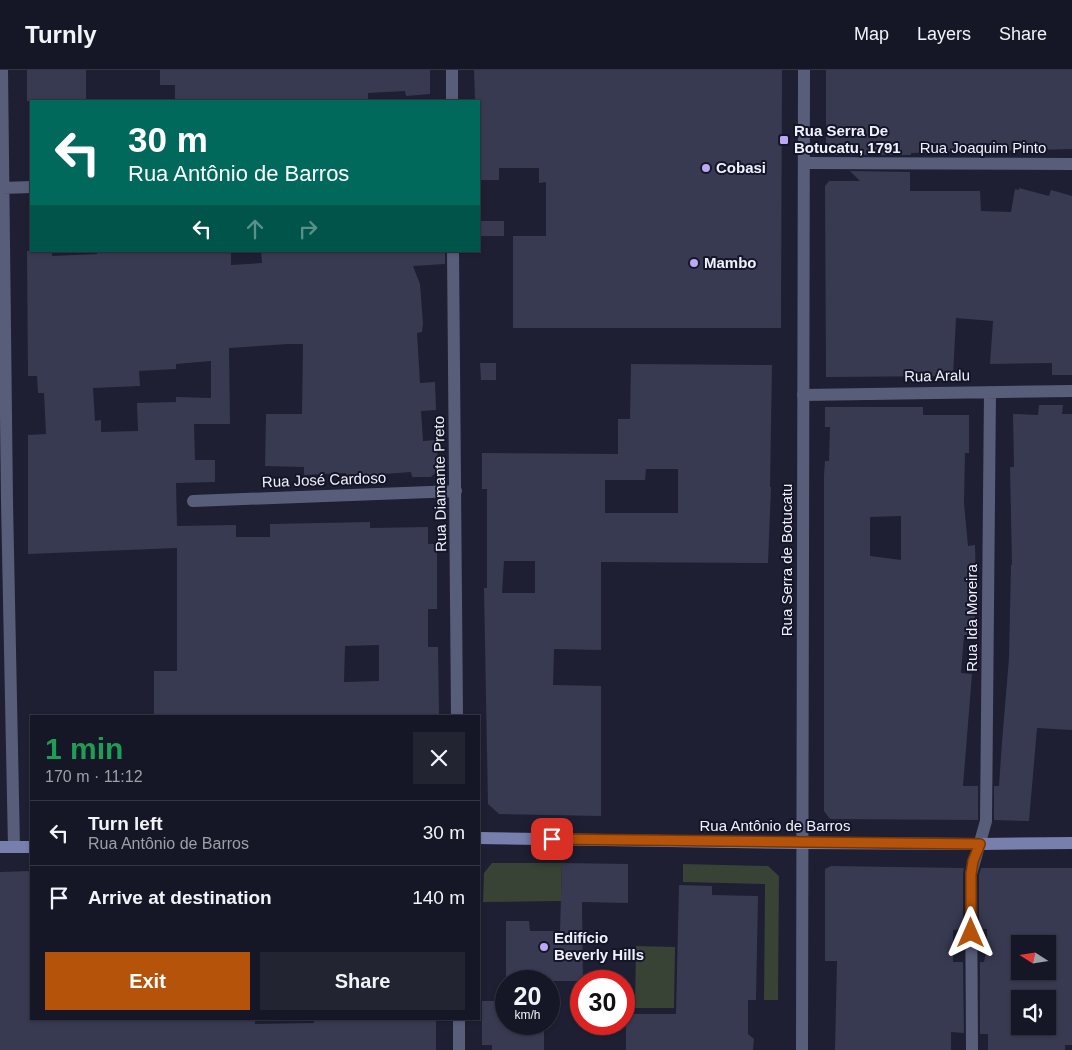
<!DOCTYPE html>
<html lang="en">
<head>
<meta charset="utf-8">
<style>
	body { margin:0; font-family:Helvetica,sans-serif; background:#232432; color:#f1f3f6; height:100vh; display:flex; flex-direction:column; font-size:19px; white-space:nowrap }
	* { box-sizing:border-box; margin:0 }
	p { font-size:16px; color:#9e9fa7 }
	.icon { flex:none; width:28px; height:28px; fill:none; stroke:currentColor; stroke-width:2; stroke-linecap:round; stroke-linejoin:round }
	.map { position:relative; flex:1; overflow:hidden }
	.side { position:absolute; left:30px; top:645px; width:450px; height:305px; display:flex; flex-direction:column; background:#161726; border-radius:0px; box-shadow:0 1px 4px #0004,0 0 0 1px #353643 }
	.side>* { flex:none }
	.hud { position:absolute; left:30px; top:30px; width:450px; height:152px; border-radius:0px; box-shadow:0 1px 4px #0004,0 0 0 1px #353643; background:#00695c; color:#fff; overflow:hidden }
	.needle { width:32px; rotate:282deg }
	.tools { position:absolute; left:1011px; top:865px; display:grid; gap:10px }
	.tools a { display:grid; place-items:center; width:45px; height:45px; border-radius:0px; background:#161726; box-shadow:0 1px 4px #0004,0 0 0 1px #353643; font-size:25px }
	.speed { position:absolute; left:495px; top:900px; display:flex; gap:10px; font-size:25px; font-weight:700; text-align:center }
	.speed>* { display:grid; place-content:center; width:65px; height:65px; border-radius:50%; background:#161726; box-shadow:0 1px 4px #0004,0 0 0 1px #353643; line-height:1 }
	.speed small { font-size:12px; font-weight:400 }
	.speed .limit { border:8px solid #d22; background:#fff; color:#111 }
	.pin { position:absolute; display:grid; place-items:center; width:42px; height:42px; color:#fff; margin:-21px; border-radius:10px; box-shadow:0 2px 8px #0006 }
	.me { position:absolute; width:55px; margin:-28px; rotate:0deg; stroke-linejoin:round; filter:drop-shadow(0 0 4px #0008) }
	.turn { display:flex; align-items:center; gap:18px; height:105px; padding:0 15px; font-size:22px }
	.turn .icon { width:65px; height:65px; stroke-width:2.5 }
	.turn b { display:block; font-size:35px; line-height:42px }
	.lanes { display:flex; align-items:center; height:48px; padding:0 15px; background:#0003; justify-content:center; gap:25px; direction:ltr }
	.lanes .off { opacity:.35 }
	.round { display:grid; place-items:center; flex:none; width:52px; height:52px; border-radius:0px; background:#232432 }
	.headline { display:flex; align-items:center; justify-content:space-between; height:85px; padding:0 15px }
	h1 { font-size:30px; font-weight:700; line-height:38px; color:#1e9e55 }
	.cta { display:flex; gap:10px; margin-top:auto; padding:10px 15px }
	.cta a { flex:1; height:58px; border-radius:0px; background:#b45309; color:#fff; font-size:20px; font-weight:700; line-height:58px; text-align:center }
	.cta a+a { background:#232432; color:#f1f3f6 }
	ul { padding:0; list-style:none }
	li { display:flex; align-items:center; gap:15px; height:65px; padding:0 15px; border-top:1px solid #353643 }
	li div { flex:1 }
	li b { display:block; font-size:19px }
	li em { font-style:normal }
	header { display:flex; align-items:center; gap:30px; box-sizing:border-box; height:70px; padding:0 25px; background:#161726; border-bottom:1px solid #353643 }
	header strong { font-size:24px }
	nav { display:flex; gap:28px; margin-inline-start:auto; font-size:18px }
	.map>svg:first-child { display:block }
</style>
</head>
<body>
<header>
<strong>Turnly</strong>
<nav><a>Map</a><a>Layers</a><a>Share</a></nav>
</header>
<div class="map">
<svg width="1072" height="980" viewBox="0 0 1072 980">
	<rect width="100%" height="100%" fill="#1e1f32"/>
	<!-- green -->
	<path fill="#384235" d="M492 793H562L561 831 483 832 484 803Z
		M683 794 768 796 779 806 778 930H764L765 814 683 812Z
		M636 876 675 877 674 938H635Z"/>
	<!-- building -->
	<path fill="#383a52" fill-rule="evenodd" d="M27 0H86V31H27Z
		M160 0H430V24L406 26 405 21 368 23V30L363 31H175V15H160Z
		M474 0H782L781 258H513V166H546V112L539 113V98H499V110H479V31H475Z
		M826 0H1072V79L911 83V85H833L826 78Z
		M850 101 910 102V121H980L981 141 1011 142 1015 119 1019 120V118L1049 126 1051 120 1072 126V305H1052V293L990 294 993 251 956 248 953 306 826 307 825 116 829 111H860Z
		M479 151H504V166H479Z
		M27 181H52V186L97 184V181H231V195L262 193 261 181H445V194L413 196 420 214 423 253 422 262 417 263 420 313 435 312 436 340 421 341 423 371 437 370 438 400 431 407H412L411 402 370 405V408L346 409V403L304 405V397L265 396 266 344H302L303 274H288L229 278 230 354H194L195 390H215V412L176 413 177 456 236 455V467H270V454L370 452V458L428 457V474H437V539H428V577H438L439 646H154V601H177V478L28 484V365L46 364 44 323H38L37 306H28ZM211 291V328L176 327V332L137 333 138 361 101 362V350L95 351 93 318 140 316 139 301 176 299V294ZM379 575V611L344 612 345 576Z
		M480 293H496V310H481Z
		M631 294 772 295 770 417H771L768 493 601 492V580L554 579 553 615 601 616V746L499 744 488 734 484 518H487V419H482V383L618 384V349H630ZM646 399H678V443H605V410H645ZM504 491H535V523H502Z
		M1039 335H1063L1062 344H1072V660L1037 658 1029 751 994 750V716H999L1002 672 1009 588 1011 495H1012L1010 397H1014L1013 344 1038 345Z
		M825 337H923V345H969V383H965L964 433 968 476 975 475 976 523 974 565H964L961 603 972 604 963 716H978V750L830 749 824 741V405L825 391H829L830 357H825ZM901 446V490L870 486V447Z
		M562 793 628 794V833L582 832 583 911H506V851H529L530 861H560Z
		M831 796 964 798 963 804V859L953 860V892H963L964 963 951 962V980H835L837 891H825V799Z
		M981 798H1072V975H1065V980H988V964H980V892H984L987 878V859H979V805ZM1020 874H1048V901H1020ZM1020 929H1048V956H1020Z
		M31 801V949H255V954L314 953V949H436V980H0V802Z
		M679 815 712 816V825L758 826 756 930H748V964L754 969 753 980H626V944H676Z
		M482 931H506V954H544V980H492V975H482Z"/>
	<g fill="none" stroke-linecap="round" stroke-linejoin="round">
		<!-- minor -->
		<path stroke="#585d7a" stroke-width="12" d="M2 0 7 432 14 777
			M452 0V31
			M804 93 1072 94
			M3 118 31 117
			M453 181 457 646
			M803 325 1072 321
			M193 431 456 421
			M459 949V980
			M972 980 971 804 986 751 990 322"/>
		<!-- tertiary -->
		<path stroke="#585d7a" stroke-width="12" d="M802 980 804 0"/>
		<!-- secondary -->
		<path stroke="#7780ad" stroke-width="12" d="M479 768 802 773 980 774 1072 773
			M0 777H31"/>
	</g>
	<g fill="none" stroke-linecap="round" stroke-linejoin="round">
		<defs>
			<path id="route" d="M552 769 980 774 973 791 971 804V863"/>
		</defs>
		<!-- route casing -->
		<use href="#route" stroke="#753606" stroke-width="12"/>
		<!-- route -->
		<use href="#route" stroke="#b45309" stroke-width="9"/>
	</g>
	<!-- markers -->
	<g fill="#bca9f5" stroke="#151528" stroke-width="2">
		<rect x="779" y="65" width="10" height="10" rx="2.5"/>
		<circle cx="706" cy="98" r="5"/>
		<circle cx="694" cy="193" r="5"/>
		<circle cx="544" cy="877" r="5"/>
	</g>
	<g text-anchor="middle" stroke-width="4" stroke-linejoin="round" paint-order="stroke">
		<!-- poi labels -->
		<g font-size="15" font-weight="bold" fill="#f0f1ff" stroke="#151528" text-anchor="start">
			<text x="794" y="66">Rua Serra De<tspan x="794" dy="17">Botucatu, 1791</tspan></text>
			<text x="716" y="103">Cobasi</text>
			<text x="704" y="198">Mambo</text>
			<text x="554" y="873">Edifício<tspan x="554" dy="17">Beverly Hills</tspan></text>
		</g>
		<!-- street labels -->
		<g font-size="15" fill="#f0f1ff" stroke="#151528">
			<text x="983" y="83">Rua Joaquim Pinto</text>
			<text transform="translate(937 306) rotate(-1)" y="5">Rua Aralu</text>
			<text transform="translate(324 410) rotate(-2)" y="5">Rua José Cardoso</text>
			<text transform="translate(440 414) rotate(-91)" y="5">Rua Diamante Preto</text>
			<text transform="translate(787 490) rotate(-90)" y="5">Rua Serra de Botucatu</text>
			<text transform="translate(972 548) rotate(-90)" y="5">Rua Ida Moreira</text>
			<text x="775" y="761">Rua Antônio de Barros</text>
		</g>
	</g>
</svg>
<div class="tools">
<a><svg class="needle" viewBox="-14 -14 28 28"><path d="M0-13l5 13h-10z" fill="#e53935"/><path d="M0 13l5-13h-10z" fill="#9e9fa7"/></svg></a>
<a><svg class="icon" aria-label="sound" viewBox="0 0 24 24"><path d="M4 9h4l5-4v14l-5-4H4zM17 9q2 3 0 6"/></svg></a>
</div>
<div class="speed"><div>20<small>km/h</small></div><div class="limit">30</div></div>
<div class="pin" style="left:552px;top:769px;background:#d93025"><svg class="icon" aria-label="arrive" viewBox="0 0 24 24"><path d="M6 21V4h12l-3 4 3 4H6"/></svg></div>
<svg class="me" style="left:971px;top:863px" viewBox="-20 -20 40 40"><path d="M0-17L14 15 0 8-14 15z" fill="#b45309" stroke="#fff" stroke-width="4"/></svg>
<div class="hud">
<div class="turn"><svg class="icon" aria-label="left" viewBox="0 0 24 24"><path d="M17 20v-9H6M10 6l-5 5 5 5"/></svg><div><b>30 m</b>Rua Antônio de Barros</div></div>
<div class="lanes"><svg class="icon" aria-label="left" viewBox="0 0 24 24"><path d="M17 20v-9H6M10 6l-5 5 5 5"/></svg><svg class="icon off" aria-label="ahead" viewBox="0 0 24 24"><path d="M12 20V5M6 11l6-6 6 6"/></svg><svg class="icon off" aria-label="right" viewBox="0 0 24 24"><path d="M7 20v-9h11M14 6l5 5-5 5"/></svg></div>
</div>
<section class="side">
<div class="headline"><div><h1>1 min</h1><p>170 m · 11:12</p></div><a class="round"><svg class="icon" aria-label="close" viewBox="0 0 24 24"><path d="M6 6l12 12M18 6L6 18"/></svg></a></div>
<ul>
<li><svg class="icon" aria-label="left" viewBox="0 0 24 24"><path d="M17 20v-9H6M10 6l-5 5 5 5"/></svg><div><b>Turn left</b><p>Rua Antônio de Barros</p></div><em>30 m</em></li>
<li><svg class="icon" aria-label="arrive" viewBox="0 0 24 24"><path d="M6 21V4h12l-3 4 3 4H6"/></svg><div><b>Arrive at destination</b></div><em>140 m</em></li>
</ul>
<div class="cta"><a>Exit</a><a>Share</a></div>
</section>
</div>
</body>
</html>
